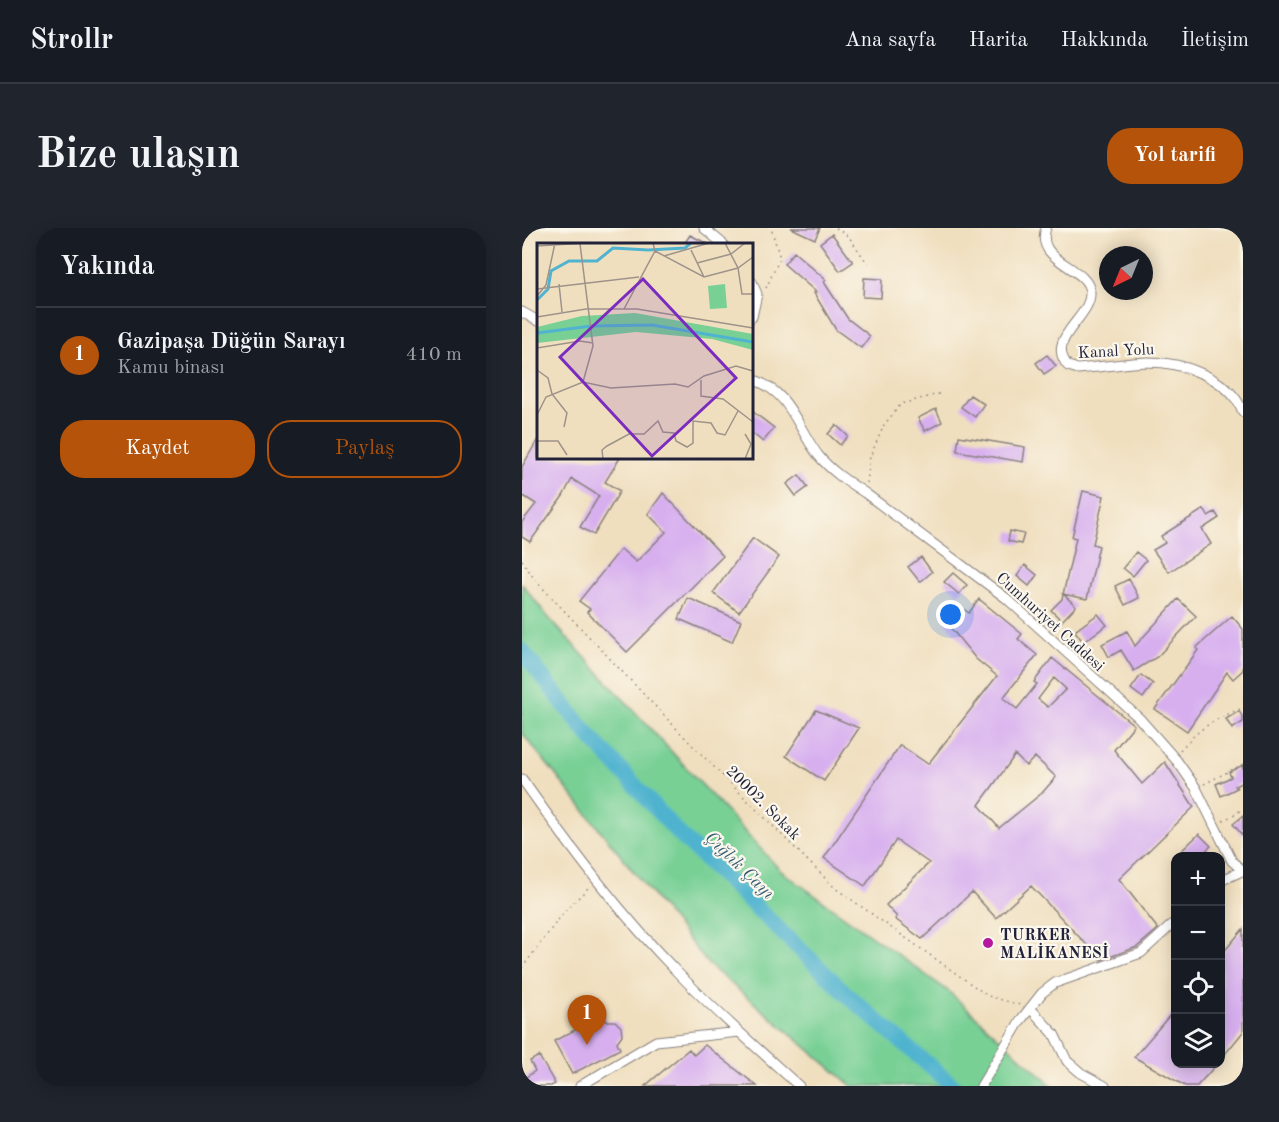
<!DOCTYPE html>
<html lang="tr">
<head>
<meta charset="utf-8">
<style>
  :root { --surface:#171b24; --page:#20242c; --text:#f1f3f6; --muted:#9ea1a6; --line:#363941; --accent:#b45309 }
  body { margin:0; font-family:"Old Standard TT",serif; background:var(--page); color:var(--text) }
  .controls { position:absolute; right:18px; bottom:18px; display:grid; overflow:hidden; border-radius:12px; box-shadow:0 3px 15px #0003 }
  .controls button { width:54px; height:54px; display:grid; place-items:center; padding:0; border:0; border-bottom:2px solid var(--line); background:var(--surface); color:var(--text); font:30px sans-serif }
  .compass { position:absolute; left:577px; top:18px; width:54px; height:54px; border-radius:50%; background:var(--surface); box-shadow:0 3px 15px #0003; rotate:223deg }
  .you { position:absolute; left:429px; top:387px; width:21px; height:21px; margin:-15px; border:4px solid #fff; border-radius:50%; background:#1a73e8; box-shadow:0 0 0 9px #1a73e833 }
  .badge { display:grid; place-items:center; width:39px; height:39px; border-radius:50%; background:var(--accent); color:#fff; font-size:20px; font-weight:700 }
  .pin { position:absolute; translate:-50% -50px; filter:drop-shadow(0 2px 3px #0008) }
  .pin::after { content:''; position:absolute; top:32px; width:21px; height:18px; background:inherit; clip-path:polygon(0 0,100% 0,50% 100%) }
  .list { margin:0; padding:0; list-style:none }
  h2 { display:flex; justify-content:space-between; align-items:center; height:78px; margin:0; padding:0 24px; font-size:26px }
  h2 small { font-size:20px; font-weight:400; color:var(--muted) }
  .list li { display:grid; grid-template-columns:39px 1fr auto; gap:18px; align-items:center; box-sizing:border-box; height:96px; padding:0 24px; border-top:2px solid var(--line) }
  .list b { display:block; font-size:22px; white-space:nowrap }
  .list p { margin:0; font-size:20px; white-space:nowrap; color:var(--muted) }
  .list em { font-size:20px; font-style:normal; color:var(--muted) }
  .actions { display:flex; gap:12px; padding:18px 24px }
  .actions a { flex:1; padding:14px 0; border:2px solid var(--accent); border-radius:24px; text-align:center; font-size:21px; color:var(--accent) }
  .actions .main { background:var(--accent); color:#fff }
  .icon { flex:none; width:33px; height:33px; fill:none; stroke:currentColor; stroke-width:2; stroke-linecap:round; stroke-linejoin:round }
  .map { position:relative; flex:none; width:721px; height:858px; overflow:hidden; border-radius:24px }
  header { display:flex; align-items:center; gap:36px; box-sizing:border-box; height:84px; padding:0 30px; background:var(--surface); border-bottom:2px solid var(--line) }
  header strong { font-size:28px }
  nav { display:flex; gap:33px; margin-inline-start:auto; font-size:21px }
  .intro { display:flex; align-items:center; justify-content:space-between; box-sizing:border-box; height:144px; padding:0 36px }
  h1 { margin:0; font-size:42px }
  .button { padding:15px 27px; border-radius:24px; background:var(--accent); color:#fff; font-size:21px; font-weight:700 }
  main { display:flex; gap:36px; padding:0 36px }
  aside { flex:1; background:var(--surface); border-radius:24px; box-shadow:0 3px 15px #0003 }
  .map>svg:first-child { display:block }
  .green { fill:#78d095; stroke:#4d7968; stroke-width:1.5 }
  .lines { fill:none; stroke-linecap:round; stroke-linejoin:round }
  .river { stroke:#50b3cf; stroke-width:16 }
  .building { fill:#d7afef; fill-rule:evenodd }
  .minor-casing { stroke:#89807d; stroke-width:11 }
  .path { stroke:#89807d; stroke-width:1.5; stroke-dasharray:1.5 4.5; stroke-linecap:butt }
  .minor { stroke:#fff; stroke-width:9 }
  .poi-dot { fill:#b5179e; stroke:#fbf7ec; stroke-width:2 }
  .labels { text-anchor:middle; stroke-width:4.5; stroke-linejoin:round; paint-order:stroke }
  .street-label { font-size:16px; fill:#22223b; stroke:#fbf7ec }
  .poi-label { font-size:16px; font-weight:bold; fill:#22223b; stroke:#fbf7ec; text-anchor:start }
  .water-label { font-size:18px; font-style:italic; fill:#345c76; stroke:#fbf7ec }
  .inset-river { fill:none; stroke:#50b3cf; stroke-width:3 }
  .inset-road { fill:none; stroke:#9e938a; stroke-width:1.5 }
  .view { fill:#7b2cbf; fill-opacity:0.15; stroke:#7b2cbf; stroke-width:3 }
  .inset-edge { fill:none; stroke:#22223b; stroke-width:3 }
</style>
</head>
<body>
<header>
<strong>Strollr</strong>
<nav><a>Ana sayfa</a><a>Harita</a><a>Hakkında</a><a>İletişim</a></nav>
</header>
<div class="intro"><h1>Bize ulaşın</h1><a class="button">Yol tarifi</a></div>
<main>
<aside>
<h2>Yakında<small></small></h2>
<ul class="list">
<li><span class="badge">1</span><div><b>Gazipaşa Düğün Sarayı</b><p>Kamu binası</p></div><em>410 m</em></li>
</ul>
<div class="actions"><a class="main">Kaydet</a><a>Paylaş</a></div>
</aside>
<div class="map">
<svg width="721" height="858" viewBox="0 0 721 858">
  <rect width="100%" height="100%" fill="#fbf7ec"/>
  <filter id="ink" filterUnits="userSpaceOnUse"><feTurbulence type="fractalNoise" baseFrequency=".0167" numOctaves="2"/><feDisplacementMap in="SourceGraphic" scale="12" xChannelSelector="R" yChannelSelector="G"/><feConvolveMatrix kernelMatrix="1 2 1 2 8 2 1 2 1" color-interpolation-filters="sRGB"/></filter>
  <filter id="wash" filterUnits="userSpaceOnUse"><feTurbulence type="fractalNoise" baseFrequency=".008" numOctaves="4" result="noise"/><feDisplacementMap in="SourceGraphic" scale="24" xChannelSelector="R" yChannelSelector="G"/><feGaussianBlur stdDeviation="1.35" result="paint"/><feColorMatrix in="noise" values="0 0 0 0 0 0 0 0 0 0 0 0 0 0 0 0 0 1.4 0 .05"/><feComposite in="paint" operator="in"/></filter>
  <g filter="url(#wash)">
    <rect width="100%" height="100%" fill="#f0dfbf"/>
    <path class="green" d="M0,356L26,389L259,643L425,762L530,858H330L186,736L0,505Z"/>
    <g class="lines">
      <path class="river" d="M0,423L64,504L159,608L332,773L431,858"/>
    </g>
    <g id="blocks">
      <path class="building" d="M269,0H298L293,11Z
        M310,6L331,34L318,43L298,15Z
        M168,7L186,16H162Z
        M272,24L304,52L302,54L326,91L348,108L339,120L314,102L292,65L294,64L262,36Z
        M342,50L360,51L359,70L341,69Z
        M525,127L534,138L522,146L514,135Z
        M448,167L462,176L453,189L439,179Z
        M414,181L420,194L403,203L396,190Z
        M230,183L252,200L241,214L230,205Z
        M314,197L326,208L318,217L306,206Z
        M437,208L503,219L501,234L435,223Z
        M16,211V230H98L83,254L98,263L72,307L58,299L77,268L50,251L41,268L8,314L0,309V294L14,276L0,267V239Z
        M277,247L286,259L274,268L265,256Z
        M561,263L582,268L571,316L577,318L565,371L541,366L554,378L540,393L529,382L540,371L554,310L550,309Z
        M141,265L201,328L105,424L65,384L68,381L57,373L99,321L114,334L144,304L126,286Z
        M682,281L686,288L693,284L697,290L680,301L689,316L647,344L631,322L643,315L639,308Z
        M488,303L502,306L499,316L486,313Z
        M231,310L257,329L217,384L191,365Z
        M614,324L624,332L611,348L601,340Z
        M399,329L410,344L398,354L386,339Z
        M503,337L515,347L507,358L495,348Z
        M431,345L445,357L437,366L422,354Z
        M607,351L617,370L603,377L593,358Z
        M166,370L219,393L210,414L157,391Z
        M457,371L500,406L496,411L515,427L481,470L495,481L515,456L512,454L530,430L612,497L592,522L620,556L643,534L672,579L597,651L636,701L615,719L579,732L509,658L474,690L450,664L400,711L373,691L375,689L364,677L407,635L374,612L343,658L302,630L378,517L406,536L475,448L454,431L423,393L436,377L447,385ZM532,450L544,461L526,479L516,471ZM493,527L504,538L513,529L534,549L520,565L477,600L457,577Z
        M656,371L674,388L635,429L612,443L599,422L587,429L580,416L605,403L613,418Z
        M576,386L585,397L561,414L553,403Z
        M710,388L721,401V442L711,451L705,444L665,503L633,481L676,422L674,420Z
        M619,447L631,456L621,470L609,461Z
        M294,482L337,500L302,553L264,528Z
        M717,483L721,490V494L710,501L704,491Z
        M721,537V554L713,558L715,560L699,568L694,556L709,549L707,544Z
        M721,588V608L711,596Z
        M677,606L689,618L678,628H654Z
        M721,701V804L699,831V727Z
        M654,780V836H695L675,858H663L612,829Z
        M81,787L84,793H93L99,799L100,807L95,814L98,821L50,846L32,813Z
        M183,817L235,858H123L167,821L172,827Z
        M17,828L33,856L29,858H0V852L13,843L8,833Z"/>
    </g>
  </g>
  <g filter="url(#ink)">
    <use href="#blocks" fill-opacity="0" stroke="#89807d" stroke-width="1.5"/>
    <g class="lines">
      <defs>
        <path id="minor" d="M182,0L201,16
          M524,0C512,34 566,38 568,64C570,90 522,110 546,138L556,141C579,139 603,135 626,134C660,134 708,150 721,184
          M230,54L235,66L230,89
          M0,84L16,93
          M230,151C269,164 274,198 296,227C309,243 326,254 343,265L484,370L617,490L655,533L674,560L710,633L721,643
          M0,551C48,619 98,686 157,746C195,785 236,821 277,858
          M698,653L720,643
          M508,780L532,806L545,833L559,845L583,858
          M58,858L134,813L217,804
          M459,858L498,793L520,765L533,755L619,725L654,693"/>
      </defs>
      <use href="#minor" class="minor-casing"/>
      <path class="path" d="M314,0L327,9L346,36
        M244,60L258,30L249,0
        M345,255L348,229L362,197L379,176L420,165
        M0,332L13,352L171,518L313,660L466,768L498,777
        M658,522C680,498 691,492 721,480
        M682,556L721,536
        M701,593L721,581
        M0,740L42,684L67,659"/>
      <use href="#minor" class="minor"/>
    </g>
  </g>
  <circle class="poi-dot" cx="466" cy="715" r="6"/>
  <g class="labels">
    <g class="street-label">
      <text transform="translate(594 122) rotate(-3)" y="6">Kanal Yolu</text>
      <text transform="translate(529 393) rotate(42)" y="6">Cumhuriyet Caddesi</text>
      <text transform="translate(242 574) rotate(45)" y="6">20002. Sokak</text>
    </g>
    <g class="poi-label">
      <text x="478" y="712">TURKER<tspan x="478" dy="18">MALİKANESİ</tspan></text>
    </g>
    <g class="water-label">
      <text transform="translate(218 637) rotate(44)" y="6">Çığlık Çayı</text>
    </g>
  </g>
  <g transform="translate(15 15)">
    <rect width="216" height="216" fill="#f0dfbf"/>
    <path d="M188,41L190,65L173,66L171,43ZM98,70L216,91V107L175,96L99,89L0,100V84L45,73Z" fill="#78d095"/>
    <path class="inset-river" d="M0,57L11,46L14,28L32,18H60L76,5L111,7L148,5L154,0M0,90L54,83L115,82L216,99"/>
    <path class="inset-road" d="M188,0L201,25L205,51H216M43,1L56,103L46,139M0,3L50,0M154,7L167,34M118,8L167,34L201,25L216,14M127,13L172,0M160,20L194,11L208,0M22,41L25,69M0,46L102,34M0,53L9,42L18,0M87,66L118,8L116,0M0,74L49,66H100L216,85M0,105L43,98L56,100M0,127L11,135L15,151L30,170L27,184M164,137V153L186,156L216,179M0,172L9,154L46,139L74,145L138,141L151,144L167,133L199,123L216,128M208,191L214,201L208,216M0,198H21L30,212M66,216L65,207L70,203L92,191H107L121,178L126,189L137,190L139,198L150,204L156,200V178L174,180L180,190L188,192L201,168"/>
    <path class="view" d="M106,36L199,135L115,213L23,114Z"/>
    <rect width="216" height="216" class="inset-edge"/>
  </g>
</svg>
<div class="controls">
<button>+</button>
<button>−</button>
<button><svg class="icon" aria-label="locate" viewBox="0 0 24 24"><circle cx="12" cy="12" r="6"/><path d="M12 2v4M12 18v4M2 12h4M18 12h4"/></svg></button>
<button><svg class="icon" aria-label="layers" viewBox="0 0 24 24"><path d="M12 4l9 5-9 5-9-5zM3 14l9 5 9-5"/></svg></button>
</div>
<svg class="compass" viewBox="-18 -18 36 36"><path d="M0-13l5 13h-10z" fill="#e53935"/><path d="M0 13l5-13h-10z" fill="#9ea1a6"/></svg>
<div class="you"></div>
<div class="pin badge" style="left:65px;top:817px">1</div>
</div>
</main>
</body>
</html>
